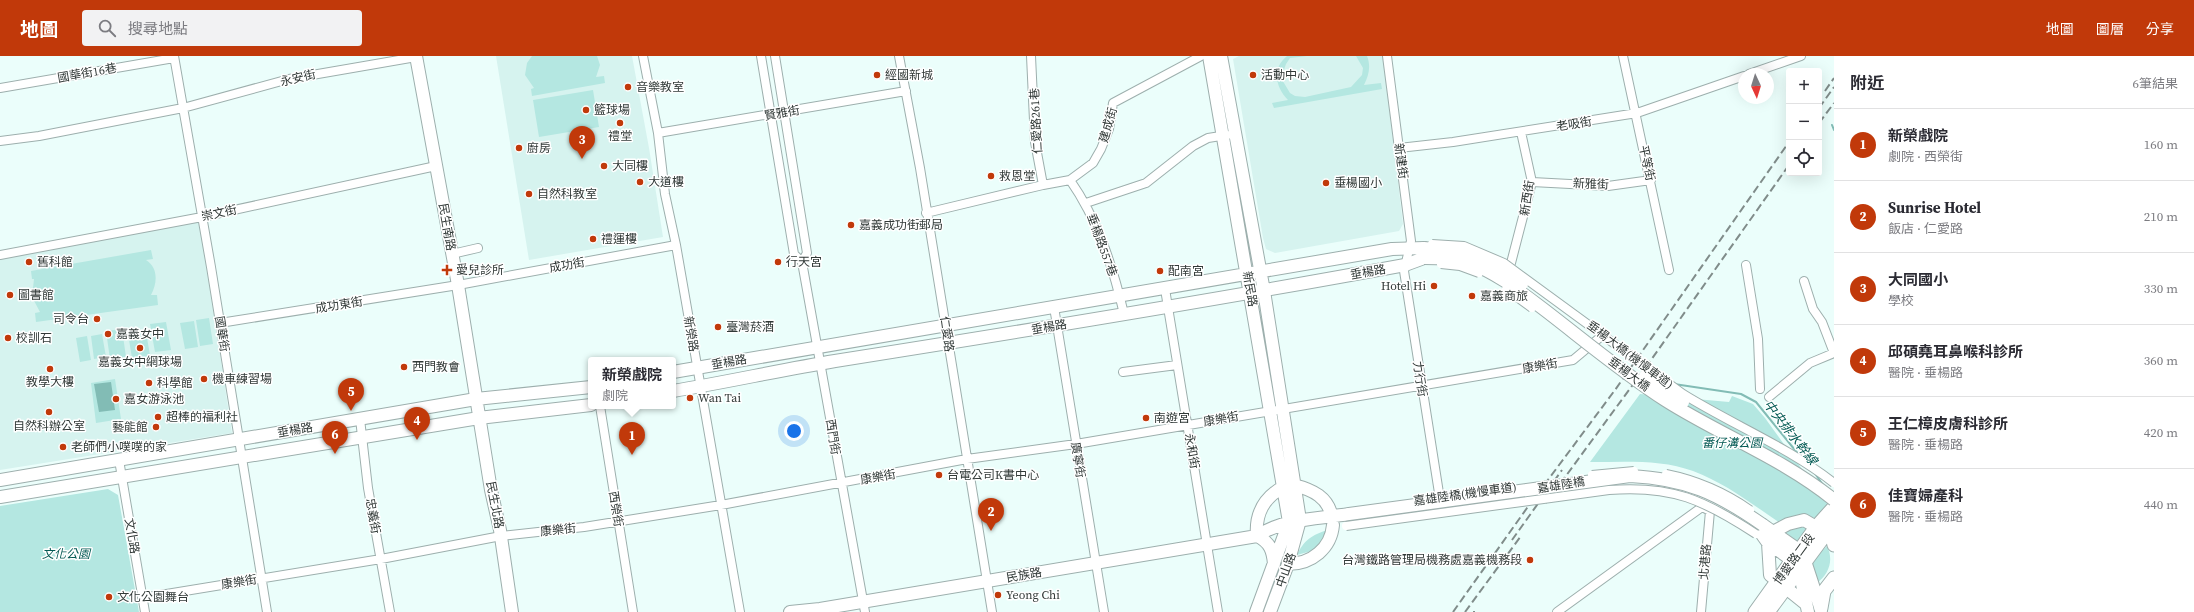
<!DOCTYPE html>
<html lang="zh-TW">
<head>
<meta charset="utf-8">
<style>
  :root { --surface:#fff; --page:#f2f2f3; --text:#2b2b33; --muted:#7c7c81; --line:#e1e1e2; --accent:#c1390a }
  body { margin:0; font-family:"Source Serif 4","Noto Sans TC",serif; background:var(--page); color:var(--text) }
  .controls { position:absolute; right:12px; top:12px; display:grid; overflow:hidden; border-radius:4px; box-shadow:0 4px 16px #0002 }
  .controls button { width:36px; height:36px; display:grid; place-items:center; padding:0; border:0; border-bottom:1px solid var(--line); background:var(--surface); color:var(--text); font:20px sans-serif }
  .compass { position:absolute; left:1738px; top:12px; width:36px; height:36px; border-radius:50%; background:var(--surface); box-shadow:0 4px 16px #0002; rotate:176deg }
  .you { position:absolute; left:794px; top:375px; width:14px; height:14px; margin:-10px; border:3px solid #fff; border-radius:50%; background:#1a73e8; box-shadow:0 0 0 6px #1a73e833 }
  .badge { display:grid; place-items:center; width:26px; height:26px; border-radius:50%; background:var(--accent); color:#fff; font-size:13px; font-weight:700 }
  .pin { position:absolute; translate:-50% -33px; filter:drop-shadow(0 1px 2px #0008) }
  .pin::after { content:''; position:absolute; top:21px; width:14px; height:12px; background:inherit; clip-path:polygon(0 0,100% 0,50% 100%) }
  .popup { position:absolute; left:588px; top:301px; width:88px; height:52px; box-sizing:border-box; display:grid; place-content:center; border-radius:4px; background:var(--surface); filter:drop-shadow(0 1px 3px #0005); font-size:13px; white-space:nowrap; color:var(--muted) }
  .popup b { font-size:15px; color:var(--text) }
  .popup::after { content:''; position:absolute; left:50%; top:100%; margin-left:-8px; border:8px solid transparent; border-top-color:var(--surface) }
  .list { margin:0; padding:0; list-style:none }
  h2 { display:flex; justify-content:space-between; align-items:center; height:52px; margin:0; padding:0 16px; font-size:17px }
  h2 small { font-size:13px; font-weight:400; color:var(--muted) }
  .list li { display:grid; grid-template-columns:26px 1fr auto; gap:12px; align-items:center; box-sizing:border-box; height:72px; padding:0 16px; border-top:1px solid var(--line) }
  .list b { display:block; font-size:15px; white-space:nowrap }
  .list p { margin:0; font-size:13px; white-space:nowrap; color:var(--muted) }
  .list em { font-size:13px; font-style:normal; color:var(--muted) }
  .icon { flex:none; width:22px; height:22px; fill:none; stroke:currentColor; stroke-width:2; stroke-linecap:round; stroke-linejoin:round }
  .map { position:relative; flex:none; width:1834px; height:556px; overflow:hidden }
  header { display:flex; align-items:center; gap:24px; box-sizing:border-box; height:56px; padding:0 20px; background:var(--accent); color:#fff }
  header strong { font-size:19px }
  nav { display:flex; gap:22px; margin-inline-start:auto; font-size:14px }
  .search { width:280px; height:36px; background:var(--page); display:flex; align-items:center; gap:10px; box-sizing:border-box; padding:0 14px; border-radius:4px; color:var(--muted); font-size:15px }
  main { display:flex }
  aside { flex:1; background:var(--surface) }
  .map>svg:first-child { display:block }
  .built { fill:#d6f3ef }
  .green { fill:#b4e7e1 }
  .water { fill:#82bcb5 }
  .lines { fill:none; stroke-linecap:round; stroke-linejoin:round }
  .stream { stroke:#82bcb5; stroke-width:2 }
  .street-casing { stroke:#9dafad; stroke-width:10 }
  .secondary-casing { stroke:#9dafad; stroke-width:14 }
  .primary-casing { stroke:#9dafad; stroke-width:15 }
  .street { stroke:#fff; stroke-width:8 }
  .secondary { stroke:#fff; stroke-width:12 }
  .primary { stroke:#fff; stroke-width:13 }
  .rail { stroke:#808c8a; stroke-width:2; stroke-dasharray:8 4; stroke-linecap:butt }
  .street-bridge-casing { stroke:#9dafad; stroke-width:10; stroke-linecap:butt }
  .secondary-bridge-casing { stroke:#9dafad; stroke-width:14; stroke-linecap:butt }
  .street-bridge { stroke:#fff; stroke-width:8 }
  .secondary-bridge { stroke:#fff; stroke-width:12 }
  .poi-dot { fill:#c1390a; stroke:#fff; stroke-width:1.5 }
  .labels { text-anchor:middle; stroke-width:3; stroke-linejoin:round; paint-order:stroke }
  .street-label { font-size:12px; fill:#313937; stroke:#fff }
  .poi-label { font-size:12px; fill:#313937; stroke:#fff; text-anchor:start }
  .park-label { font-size:12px; font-style:italic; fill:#045a54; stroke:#fff }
  .water-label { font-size:13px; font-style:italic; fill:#015952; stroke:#fff }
</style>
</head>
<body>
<header>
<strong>地圖</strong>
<div class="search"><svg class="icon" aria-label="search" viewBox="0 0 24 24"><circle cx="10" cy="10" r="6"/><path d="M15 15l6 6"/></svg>搜尋地點</div>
<nav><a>地圖</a><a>圖層</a><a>分享</a></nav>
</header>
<main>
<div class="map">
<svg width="1834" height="556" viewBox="0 0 1834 556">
  <rect width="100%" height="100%" fill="#ebfefb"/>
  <path class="built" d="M496,0H632L649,92L663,181L529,204Z
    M1239,0H1383L1403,168L1399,175L1275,197L1266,193L1263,182L1233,3Z
    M200,166L232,377L0,414V201Z"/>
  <path class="green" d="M532,0H597L600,9L596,21L604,20L605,27L532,40L531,33L534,32L525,19L527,7Z
    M1287,0H1307L1290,2L1286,8L1281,22L1290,37L1295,40L1305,41L1351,31L1362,19L1363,12L1356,0H1367C1371,10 1369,19 1364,29L1381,27L1382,33L1274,52L1272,47L1288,44C1275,31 1272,12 1287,0Z
    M593,34L599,71L539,81L533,44Z
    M151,194L153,203L146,204C159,212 157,228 151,239H157L158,249L36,266L35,257L40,256L32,241L34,223H32L31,215Z
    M209,262L213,288L200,290L196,264Z
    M194,265L198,291L185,293L180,267Z
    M166,266L171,294L155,296L150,268Z
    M122,273L126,301L110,303L106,275Z
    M146,276L151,305L133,308L128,278Z
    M102,278L106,301L94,303L91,280Z
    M87,280L91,304L80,306L76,282Z
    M115,323L121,363L96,367L91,327Z
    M1640,338L1729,346L1732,340L1753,348L1765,362L1828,449L1817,462L1801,461L1780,467C1752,448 1725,427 1693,415C1661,403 1624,406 1590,406Z
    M108,433L118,439L139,556H0V450Z
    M1796,468L1809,471L1798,486L1785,476Z
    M1327,474L1325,485L1315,494L1297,499C1304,484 1312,479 1327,474Z
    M1827,490C1834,504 1829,518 1817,527L1812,504Z"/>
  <path class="water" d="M111,326L115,354L99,356L94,328Z"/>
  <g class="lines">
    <path class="stream" d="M1832,69L1834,74
      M1674,328L1741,338L1756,346L1799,399
      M1814,416L1823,429"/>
    <defs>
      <path id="street" d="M174,0L211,211L267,556
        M643,0L658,77L665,138L676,189L740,556
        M761,0L794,198L802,206L865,556
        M775,0L807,197L802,206
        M899,0L920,112L992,556
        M1031,0L1035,86L1043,129
        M1387,0L1411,185L1404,215L1439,437
        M1623,0L1669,214
        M1749,18L1801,0
        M0,32L174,2
        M658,77L906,35
        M0,85L39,80L183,52L289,23L416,1
        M1399,92L1453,86L1637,57L1744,20
        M1070,124C1098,164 1113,211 1124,258
        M1532,126L1608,130L1651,124
        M1086,147L1146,127L1193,90L1208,82L1227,79
        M926,157L1043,129L1070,124L1093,107L1101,93L1109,73L1113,47L1201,0
        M452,198L478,192
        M0,199L202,161L436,110
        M1511,207L1532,126L1521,76
        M1746,209L1758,283L1760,333
        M1804,225L1813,253L1822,266L1834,297
        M1165,233L1218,556
        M1054,251L1104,556
        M220,267L458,229L676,189
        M1123,316L1177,309
        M1769,341L1810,307L1834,297
        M600,350L633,556
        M360,363L368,432L390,556
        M119,404L145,556
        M142,542L381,503L501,480L584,471L721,449L967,403L1076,388L1573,304L1604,278
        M1557,556L1702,451L1710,455L1701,556"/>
      <path id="secondary" d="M416,0L458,229L491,434L500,474L512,556
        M1209,0L1289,466L1256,556
        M1221,0L1264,235L1300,464L1288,508L1270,556
        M673,316L1392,193L1424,192
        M673,335C727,326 781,314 835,305C1025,275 1215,244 1405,209L1424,202
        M0,424L476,343L591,331
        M1294,429C1313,434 1328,441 1332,461
        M0,441L479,362L591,349
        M1763,469L1800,495L1805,505L1821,554
        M1758,473L1768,487L1792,504L1799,514L1808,556
        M1773,476L1788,468L1804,464L1816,471
        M1263,479L1257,480C1270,486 1273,495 1274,508
        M1257,480C1255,457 1264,442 1283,431
        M1768,487L1770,519L1806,548
        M1288,508C1312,508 1331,492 1333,469
        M790,556L820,553L1257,480C1284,462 1318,463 1349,458"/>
      <path id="primary" d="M1830,473L1834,489
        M1821,552L1824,535L1834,522
        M1755,556L1816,471L1834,451
        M1768,556L1834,467"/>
    </defs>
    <use href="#street" class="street-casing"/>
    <use href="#secondary" class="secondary-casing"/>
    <use href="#primary" class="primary-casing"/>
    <use href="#street" class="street"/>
    <use href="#secondary" class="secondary"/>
    <use href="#primary" class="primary"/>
    <path class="rail" d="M1825,35L1834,22
      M1819,52L1834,31
      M1819,67L1834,47
      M1546,447L1651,304L1789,109
      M1512,484L1562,414
      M1453,556L1527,452L1615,334L1789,86
      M1465,556L1521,480
      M1474,556V555"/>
    <defs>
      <path id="street-bridge" d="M1432,188L1464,190L1504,207L1683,338C1733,369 1788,391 1834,427
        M1441,208L1460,210L1479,217
        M1506,233L1532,252
        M1666,418C1696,424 1724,436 1750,454
        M1592,419L1634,415
        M1346,470L1609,434C1672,429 1704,444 1756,478"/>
      <path id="secondary-bridge" d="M1424,192C1469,195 1485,203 1522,228
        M1424,202C1438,202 1454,202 1469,207C1496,216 1522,237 1546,255C1585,285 1623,317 1665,344C1720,379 1782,402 1834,444
        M1645,320L1683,346
        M1349,458L1630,420C1687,423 1717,437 1763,469"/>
    </defs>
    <use href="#street-bridge" class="street-bridge-casing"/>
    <use href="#secondary-bridge" class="secondary-bridge-casing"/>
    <use href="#street-bridge" class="street-bridge"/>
    <use href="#secondary-bridge" class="secondary-bridge"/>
  </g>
  <g class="poi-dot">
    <circle cx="877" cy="19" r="4"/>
    <circle cx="1253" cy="19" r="4"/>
    <circle cx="628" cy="31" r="4"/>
    <circle cx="586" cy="54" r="4"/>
    <circle cx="620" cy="67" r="4"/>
    <circle cx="519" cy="92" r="4"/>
    <circle cx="604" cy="110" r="4"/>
    <circle cx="991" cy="120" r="4"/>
    <circle cx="640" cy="126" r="4"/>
    <circle cx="1326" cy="127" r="4"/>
    <circle cx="529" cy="138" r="4"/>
    <circle cx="851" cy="169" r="4"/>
    <circle cx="593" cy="183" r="4"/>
    <circle cx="29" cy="206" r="4"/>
    <circle cx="778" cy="206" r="4"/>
    <path d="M445 208h4v4h4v4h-4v4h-4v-4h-4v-4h4z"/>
    <circle cx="1160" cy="215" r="4"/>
    <circle cx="1434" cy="230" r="4"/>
    <circle cx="10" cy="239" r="4"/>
    <circle cx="1472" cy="240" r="4"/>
    <circle cx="97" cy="263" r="4"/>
    <circle cx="718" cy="271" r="4"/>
    <circle cx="108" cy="278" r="4"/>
    <circle cx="8" cy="282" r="4"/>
    <circle cx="140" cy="292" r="4"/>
    <circle cx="404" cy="311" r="4"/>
    <circle cx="50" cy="313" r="4"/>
    <circle cx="204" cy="323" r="4"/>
    <circle cx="149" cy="327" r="4"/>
    <circle cx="690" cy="342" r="4"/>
    <circle cx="116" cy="343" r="4"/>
    <circle cx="49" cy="356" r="4"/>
    <circle cx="158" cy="361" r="4"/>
    <circle cx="1146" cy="362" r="4"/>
    <circle cx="156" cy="371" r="4"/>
    <circle cx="63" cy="391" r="4"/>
    <circle cx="939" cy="419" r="4"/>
    <circle cx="1530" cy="504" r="4"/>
    <circle cx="998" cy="539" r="4"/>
    <circle cx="109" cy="541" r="4"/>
  </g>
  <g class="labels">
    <g class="street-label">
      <text transform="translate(87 17) rotate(-10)" y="4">國華街16巷</text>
      <text transform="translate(298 22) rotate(-13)" y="4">永安街</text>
      <text transform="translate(782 57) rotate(-10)" y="4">賢雅街</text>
      <text transform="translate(1036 65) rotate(-93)" y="4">仁愛路261巷</text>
      <text transform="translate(1574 68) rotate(-9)" y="4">老吸街</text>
      <text transform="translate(1108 69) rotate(-74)" y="4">建成街</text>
      <text transform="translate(1401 105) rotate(82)" y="4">新建街</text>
      <text transform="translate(1647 107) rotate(78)" y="4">平等街</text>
      <text transform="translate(1591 128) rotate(2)" y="4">新雅街</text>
      <text transform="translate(1527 142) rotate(-81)" y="4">新西街</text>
      <text transform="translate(219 157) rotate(-12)" y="4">崇文街</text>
      <text transform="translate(447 171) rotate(80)" y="4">民生南路</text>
      <text transform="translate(1102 189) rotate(70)" y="4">垂楊路557巷</text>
      <text transform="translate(567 209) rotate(-10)" y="4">成功街</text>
      <text transform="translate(1368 216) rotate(-10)" y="4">垂楊路</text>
      <text transform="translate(1250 233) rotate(80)" y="4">新民路</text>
      <text transform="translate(339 249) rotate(-9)" y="4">成功東街</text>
      <text transform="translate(1049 271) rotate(-10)" y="4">垂楊路</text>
      <text transform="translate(222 278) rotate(81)" y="4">國華街</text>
      <text transform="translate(691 278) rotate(80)" y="4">新榮路</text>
      <text transform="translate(947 278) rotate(82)" y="4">仁愛路</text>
      <text transform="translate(1630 299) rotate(37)" y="4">垂楊大橋(機慢車道)</text>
      <text transform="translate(729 306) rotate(-10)" y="4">垂楊路</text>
      <text transform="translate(1540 310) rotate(-10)" y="4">康樂街</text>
      <text transform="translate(1629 318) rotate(37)" y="4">垂楊大橋</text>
      <text transform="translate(1420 323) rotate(81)" y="4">力行街</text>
      <text transform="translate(1221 363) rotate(-10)" y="4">康樂街</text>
      <text transform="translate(295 374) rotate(-10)" y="4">垂楊路</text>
      <text transform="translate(833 381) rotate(81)" y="4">西門街</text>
      <text transform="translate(1192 395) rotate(80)" y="4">永和街</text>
      <text transform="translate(1078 404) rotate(81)" y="4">廣寧街</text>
      <text transform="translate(878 421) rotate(-10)" y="4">康樂街</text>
      <text transform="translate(1561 429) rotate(-9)" y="4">嘉雄陸橋</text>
      <text transform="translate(1465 438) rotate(-8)" y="4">嘉雄陸橋(機慢車道)</text>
      <text transform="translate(495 449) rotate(79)" y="4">民生北路</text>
      <text transform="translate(616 453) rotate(81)" y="4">西榮街</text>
      <text transform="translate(373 460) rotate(80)" y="4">忠義街</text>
      <text transform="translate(558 474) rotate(-6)" y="4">康樂街</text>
      <text transform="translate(132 480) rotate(80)" y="4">文化路</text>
      <text transform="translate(1794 503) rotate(-54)" y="4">博愛路二段</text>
      <text transform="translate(1705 506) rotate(-85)" y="4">北港路</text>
      <text transform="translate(1286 514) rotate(-70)" y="4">中山路</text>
      <text transform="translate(1024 519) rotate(-10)" y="4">民族路</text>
      <text transform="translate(239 526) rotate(-9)" y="4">康樂街</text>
    </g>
    <g class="poi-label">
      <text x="885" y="23">經國新城</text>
      <text x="1261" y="23">活動中心</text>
      <text x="636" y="35">音樂教室</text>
      <text x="594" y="58">籃球場</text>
      <text x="620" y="84" text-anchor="middle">禮堂</text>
      <text x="527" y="96">廚房</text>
      <text x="612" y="114">大同樓</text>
      <text x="999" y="124">救恩堂</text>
      <text x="648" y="130">大道樓</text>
      <text x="1334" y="131">垂楊國小</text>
      <text x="537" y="142">自然科教室</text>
      <text x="859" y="173">嘉義成功街郵局</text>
      <text x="601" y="187">禮運樓</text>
      <text x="37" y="210">舊科館</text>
      <text x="786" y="210">行天宮</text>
      <text x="456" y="218">愛兒診所</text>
      <text x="1168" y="219">配南宮</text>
      <text x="1426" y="234" text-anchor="end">Hotel Hi</text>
      <text x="18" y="243">圖書館</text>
      <text x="1480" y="244">嘉義商旅</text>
      <text x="89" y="267" text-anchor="end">司令台</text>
      <text x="726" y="275">臺灣菸酒</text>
      <text x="116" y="282">嘉義女中</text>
      <text x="16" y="286">校訓石</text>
      <text x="140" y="310" text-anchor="middle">嘉義女中網球場</text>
      <text x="412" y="315">西門教會</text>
      <text x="212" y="327">機車練習場</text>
      <text x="50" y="330" text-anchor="middle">教學大樓</text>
      <text x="157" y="331">科學館</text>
      <text x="698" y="346">Wan Tai</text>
      <text x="124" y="347">嘉女游泳池</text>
      <text x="166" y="365">超棒的福利社</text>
      <text x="1154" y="366">南遊宮</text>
      <text x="49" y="374" text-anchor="middle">自然科辦公室</text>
      <text x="148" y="375" text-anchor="end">藝能館</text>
      <text x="71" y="395">老師們小噗噗的家</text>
      <text x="947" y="423">台電公司K書中心</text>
      <text x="1522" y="508" text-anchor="end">台灣鐵路管理局機務處嘉義機務段</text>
      <text x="1006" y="543">Yeong Chi</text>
      <text x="117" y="545">文化公園舞台</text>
    </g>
    <g class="park-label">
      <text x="1732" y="391">番仔溝公園</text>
      <text x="66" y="502">文化公園</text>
    </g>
    <g class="water-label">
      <text transform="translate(1791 376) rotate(52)" y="5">中央排水幹線</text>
    </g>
  </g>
</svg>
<div class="controls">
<button>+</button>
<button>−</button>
<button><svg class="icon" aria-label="locate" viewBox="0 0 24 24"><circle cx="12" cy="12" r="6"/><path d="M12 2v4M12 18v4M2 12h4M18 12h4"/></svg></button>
</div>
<svg class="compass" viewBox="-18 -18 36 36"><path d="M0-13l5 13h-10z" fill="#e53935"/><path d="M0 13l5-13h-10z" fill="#7c7c81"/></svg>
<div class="you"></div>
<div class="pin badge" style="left:632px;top:399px">1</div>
<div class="popup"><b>新榮戲院</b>劇院</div>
<div class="pin badge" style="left:991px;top:475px">2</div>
<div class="pin badge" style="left:582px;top:103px">3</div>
<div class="pin badge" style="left:417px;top:384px">4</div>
<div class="pin badge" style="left:351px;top:355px">5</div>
<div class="pin badge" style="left:335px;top:398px">6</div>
</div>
<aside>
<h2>附近<small>6筆結果</small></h2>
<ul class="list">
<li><span class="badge">1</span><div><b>新榮戲院</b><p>劇院 · 西榮街</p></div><em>160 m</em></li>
<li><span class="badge">2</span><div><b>Sunrise Hotel</b><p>飯店 · 仁愛路</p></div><em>210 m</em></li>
<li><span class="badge">3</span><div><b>大同國小</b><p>學校</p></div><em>330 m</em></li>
<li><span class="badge">4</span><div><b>邱碩堯耳鼻喉科診所</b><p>醫院 · 垂楊路</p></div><em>360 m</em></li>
<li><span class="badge">5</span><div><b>王仁樟皮膚科診所</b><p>醫院 · 垂楊路</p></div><em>420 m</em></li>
<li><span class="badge">6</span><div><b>佳寶婦產科</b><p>醫院 · 垂楊路</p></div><em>440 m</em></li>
</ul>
</aside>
</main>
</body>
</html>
